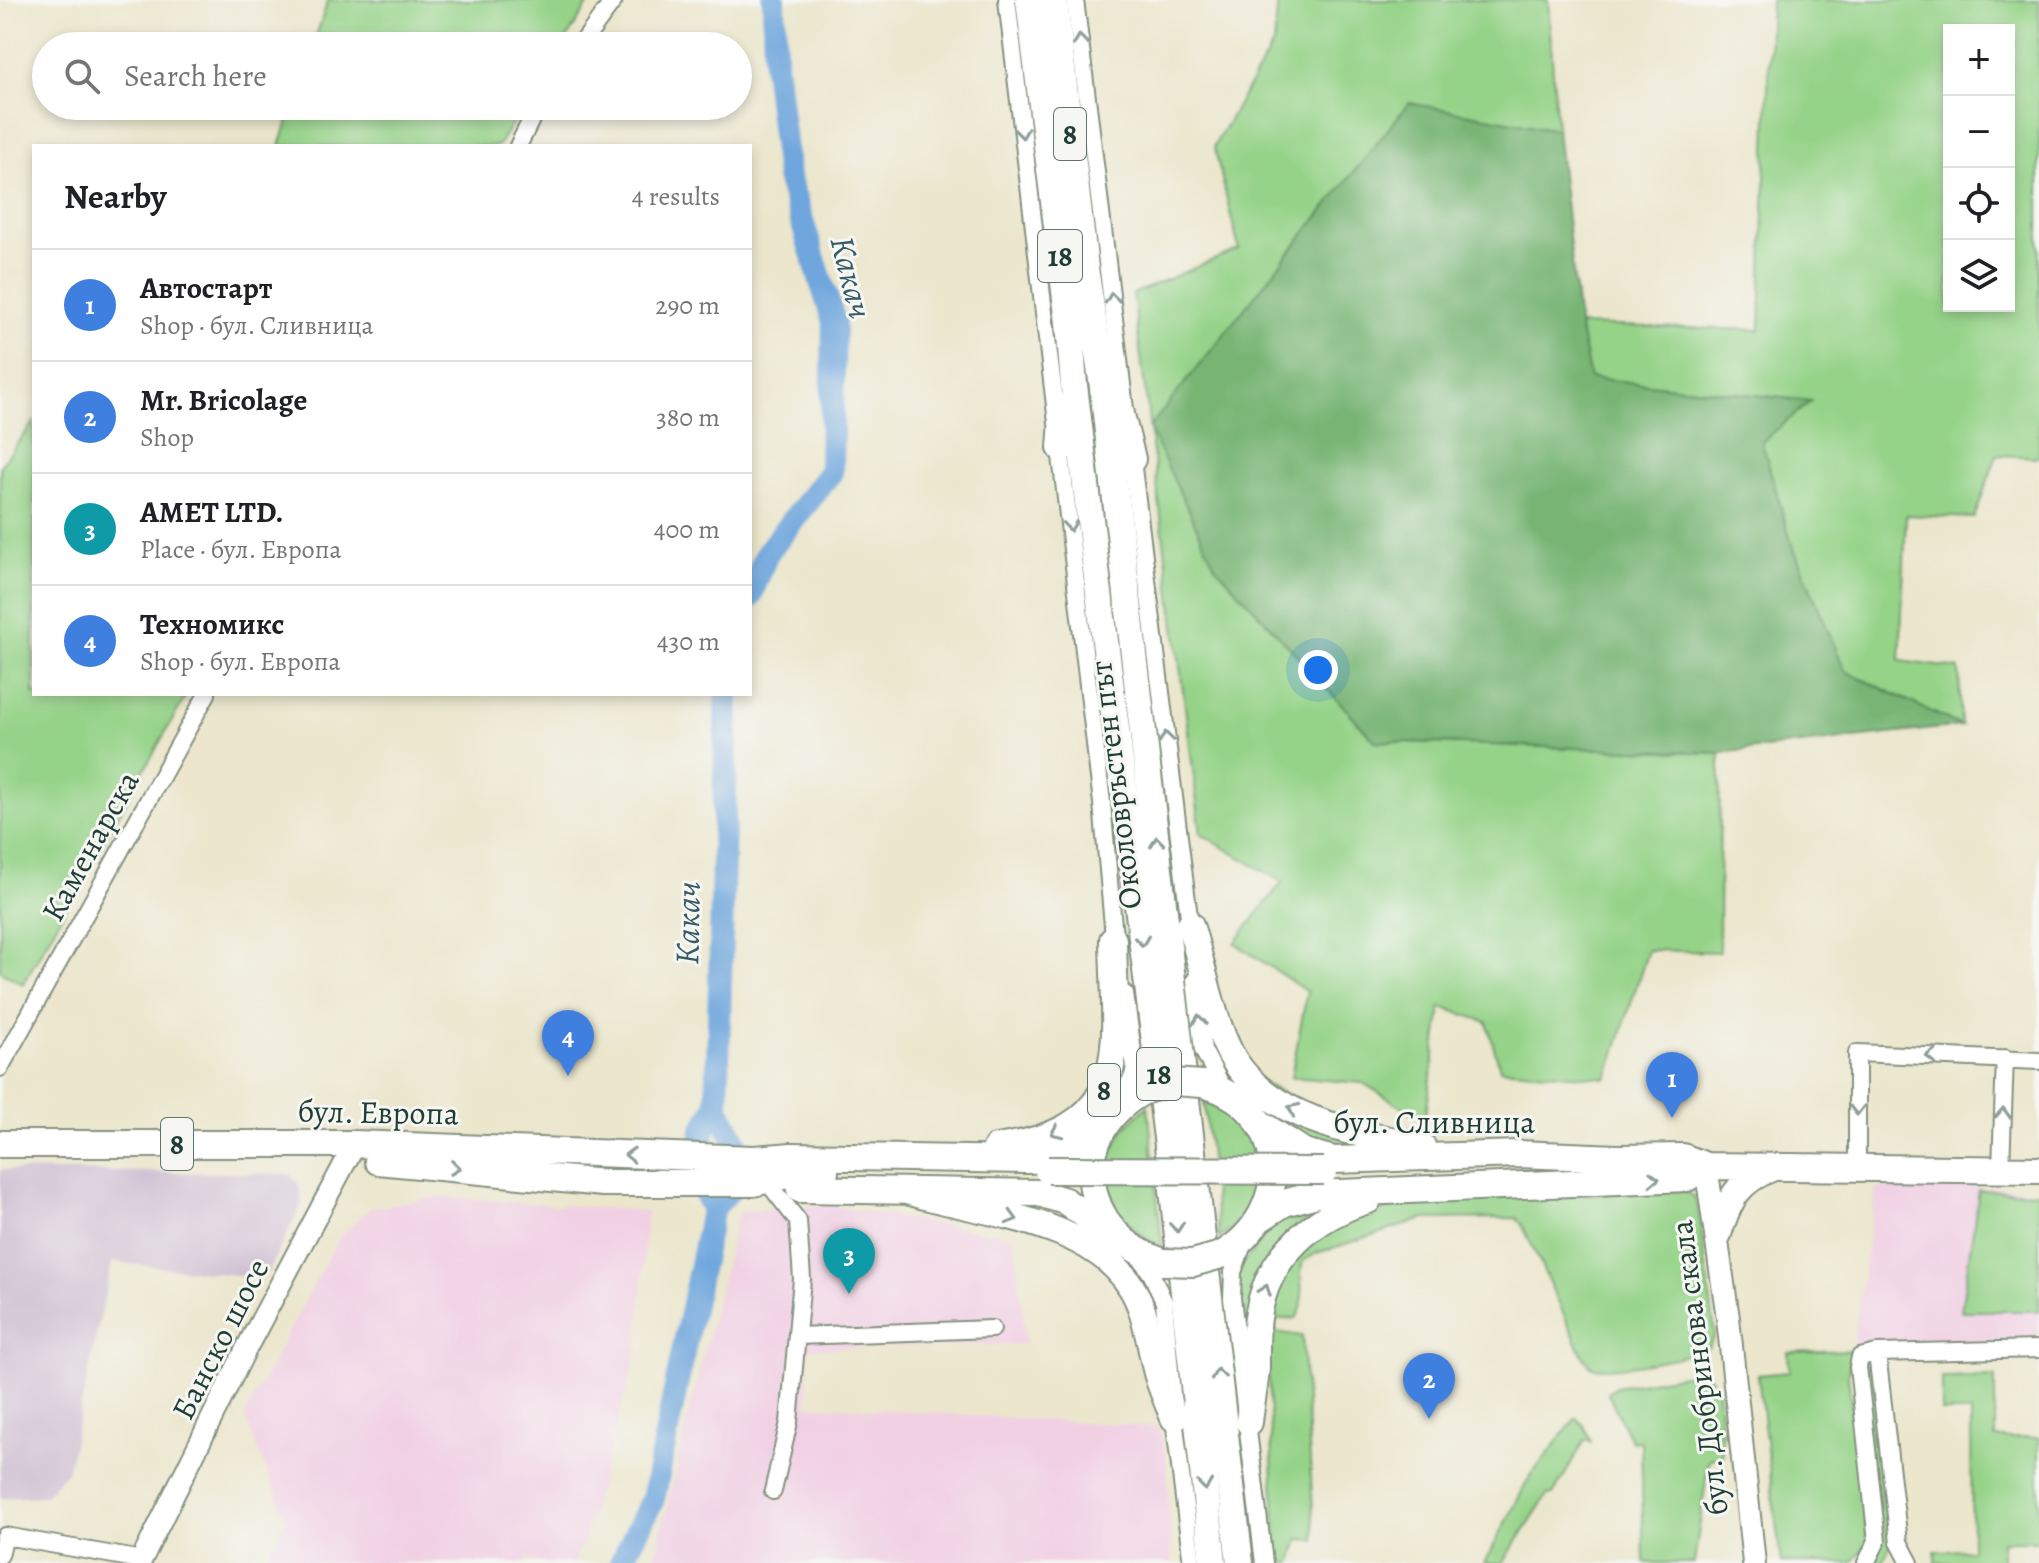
<!DOCTYPE html>
<html lang="en">
<head>
<meta charset="utf-8">
<style>
  :root { --surface:#fff; --page:#f2f2f2; --text:#202124; --muted:#757577; --line:#e0e0e0; --accent:#b45309 }
  body { margin:0; font-family:Alegreya,serif; background:var(--page); color:var(--text) }
  .controls { position:absolute; right:24px; top:24px; display:grid; overflow:hidden; border-radius:0px; box-shadow:0 4px 12px #0003 }
  .controls button { width:72px; height:72px; display:grid; place-items:center; padding:0; border:0; border-bottom:2px solid var(--line); background:var(--surface); color:var(--text); font:40px sans-serif }
  .you { position:absolute; left:1318px; top:670px; width:28px; height:28px; margin:-20px; border:6px solid #fff; border-radius:50%; background:#1a73e8; box-shadow:0 0 0 12px #1a73e833 }
  .badge { display:grid; place-items:center; width:52px; height:52px; border-radius:50%; background:var(--accent); color:#fff; font-size:26px; font-weight:700 }
  .pin { position:absolute; translate:-50% -66px; filter:drop-shadow(0 2px 4px #0008) }
  .pin::after { content:''; position:absolute; top:42px; width:28px; height:24px; background:inherit; clip-path:polygon(0 0,100% 0,50% 100%) }
  .list { margin:0; padding:0; list-style:none }
  h2 { display:flex; justify-content:space-between; align-items:center; height:104px; margin:0; padding:0 32px; font-size:34px }
  h2 small { font-size:26px; font-weight:400; color:var(--muted) }
  .list li { display:grid; grid-template-columns:52px 1fr auto; gap:24px; align-items:center; box-sizing:border-box; height:112px; padding:0 32px; border-top:2px solid var(--line) }
  .list b { display:block; font-size:30px; white-space:nowrap }
  .list p { margin:0; font-size:26px; white-space:nowrap; color:var(--muted) }
  .list em { font-size:26px; font-style:normal; color:var(--muted) }
  .icon { flex:none; width:44px; height:44px; fill:none; stroke:currentColor; stroke-width:2; stroke-linecap:round; stroke-linejoin:round }
  .map { position:relative; flex:none; width:2039px; height:1563px; overflow:hidden }
  .search { position:absolute; background:var(--surface); box-shadow:0 4px 12px #0003; left:32px; top:32px; width:720px; height:88px; display:flex; align-items:center; gap:20px; box-sizing:border-box; padding:0 28px; border-radius:44px; color:var(--muted); font-size:30px }
  .panel { position:absolute; background:var(--surface); box-shadow:0 4px 12px #0003; left:32px; top:144px; width:720px; height:552px; border-radius:0px }
  .map>svg:first-child { display:block }
  .built { fill:#f1d0e4 }
  .industrial { fill:#cebed1 }
  .green { fill:#95d388; stroke:#5a885e; stroke-width:2; fill-rule:evenodd }
  .forest { fill:#78b574; stroke:#4c7954; stroke-width:2 }
  .lines { fill:none; stroke-linecap:round; stroke-linejoin:round }
  .river { stroke:#6ea6dd; stroke-width:24 }
  .minor-casing { stroke:#859280; stroke-width:20 }
  .tertiary-casing { stroke:#859280; stroke-width:24 }
  .secondary-casing { stroke:#859280; stroke-width:26 }
  .primary-casing { stroke:#859280; stroke-width:30 }
  .trunk-casing { stroke:#859280; stroke-width:30 }
  .minor { stroke:#fff; stroke-width:16 }
  .tertiary { stroke:#fff; stroke-width:20 }
  .secondary { stroke:#fff; stroke-width:22 }
  .primary { stroke:#fff; stroke-width:26 }
  .trunk { stroke:#fff; stroke-width:26 }
  .primary-bridge-casing { stroke:#859280; stroke-width:30; stroke-linecap:butt }
  .primary-bridge { stroke:#fff; stroke-width:26 }
  .oneway { stroke:#8f9e9a }
  .labels { text-anchor:middle; stroke-width:6; stroke-linejoin:round; paint-order:stroke }
  .shield { fill:#f6f6f2; stroke:#60746d; stroke-width:2 }
  .shield-label { font-size:30px; font-weight:bold; fill:#1f3d34 }
  .street-label { font-size:32px; fill:#1f3d34; stroke:#f6f6f2 }
  .water-label { font-size:34px; font-style:italic; fill:#375c67; stroke:#f6f6f2 }
</style>
</head>
<body>
<div class="map">
<svg width="2039" height="1563" viewBox="0 0 2039 1563">
  <rect width="100%" height="100%" fill="#f6f6f2"/>
  <filter id="ink" filterUnits="userSpaceOnUse"><feTurbulence type="fractalNoise" baseFrequency=".0125" numOctaves="2"/><feDisplacementMap in="SourceGraphic" scale="16" xChannelSelector="R" yChannelSelector="G"/><feConvolveMatrix kernelMatrix="1 2 1 2 8 2 1 2 1" color-interpolation-filters="sRGB"/></filter>
  <filter id="wash" filterUnits="userSpaceOnUse"><feTurbulence type="fractalNoise" baseFrequency=".006" numOctaves="4" result="noise"/><feDisplacementMap in="SourceGraphic" scale="32" xChannelSelector="R" yChannelSelector="G"/><feGaussianBlur stdDeviation="1.8" result="paint"/><feColorMatrix in="noise" values="0 0 0 0 0 0 0 0 0 0 0 0 0 0 0 0 0 1.4 0 .05"/><feComposite in="paint" operator="in"/></filter>
  <g filter="url(#wash)">
    <rect width="100%" height="100%" fill="#ebe6cc"/>
    <path class="built" d="M1989,1187L2039,1191V1341L1853,1343L1876,1188Z
      M438,1197L647,1211L637,1354L583,1542L573,1563H542L527,1558L524,1563H263L286,1518L244,1416L339,1237L370,1208Z
      M822,1204L1014,1237L1026,1344L809,1348L807,1405L1158,1427L1166,1455L1172,1563H653L738,1212Z"/>
    <path class="industrial" d="M0,1170L290,1174L299,1185L302,1204L265,1278L112,1262L67,1472L44,1496L0,1498Z"/>
    <path class="green" d="M328,0H591L562,46H313Z
      M1278,0H1548L1557,130L1409,104L1375,741L1720,753L1719,952L1648,950L1607,1078L1500,1069L1487,1022L1441,1007L1425,1121L1363,1083L1291,1077L1307,992L1235,943L1282,882L1201,834L1133,294L1239,249L1214,146L1274,43Z
      M1771,0H2039V457L1997,455L1974,518L1906,515L1900,661L1959,669L1961,726L1845,671L1791,542L1761,442L1810,401L1589,378L1579,325L1760,330ZM1949,30H2009V306H1949Z
      M293,106H523L498,146H280Z
      M34,422V694H187L23,984L0,971V466Z
      M1201,983L1232,1068L1402,1152L1302,1145L1251,1099L1213,1059L1205,1034Z
      M1204,1102C1272,1125 1274,1200 1219,1239Z
      M1148,1106L1162,1246C1116,1227 1091,1177 1121,1132C1128,1122 1138,1114 1148,1106Z
      M1682,1190L1694,1197L1698,1207L1715,1333L1709,1347C1690,1358 1612,1371 1592,1367L1584,1358L1522,1224L1516,1218L1424,1219L1317,1253L1303,1261C1296,1279 1309,1303 1296,1318L1276,1320L1275,1332L1302,1336L1315,1540L1299,1539L1292,1563H1277L1266,1333L1272,1299L1296,1257L1326,1230L1371,1211L1438,1200Z
      M1979,1190L2039,1192V1311H1961Z
      M1346,1198L1297,1233L1251,1367L1237,1293L1238,1270L1276,1221L1288,1210Z
      M1852,1350L1848,1375L1867,1540L1863,1549L1852,1563H1781L1758,1375L1789,1372L1788,1352Z
      M1872,1365L1891,1543L1883,1563H1873L1864,1366Z
      M1690,1374L1708,1375L1718,1390L1723,1457L1709,1459L1694,1563H1644L1641,1441L1632,1442L1607,1392L1617,1387Z
      M1995,1377V1438H2039V1541H2002V1563H1935V1551L1972,1550L1971,1412H1942V1378Z
      M1576,1418L1584,1425L1591,1442L1585,1440L1553,1495H1547L1503,1563H1485L1529,1478Z"/>
    <path class="forest" d="M1409,103L1557,130L1579,325L1590,378L1811,401L1762,442L1791,542L1845,671L1961,726L1720,753L1375,741L1215,566L1149,428Z"/>
    <g class="lines">
      <path class="river" d="M750,597L767,553L831,472L834,322L788,177L775,65L774,0
        M713,1208L701,1187L700,1169L703,1130L717,1106L727,694
        M621,1563L653,1499L711,1216L713,1208L729,1191L735,1141L717,1106"/>
    </g>
  </g>
  <g filter="url(#ink)">
    <g class="lines">
      <defs>
        <path id="minor" d="M1007,0L1102,803L1115,948
          M1075,0L1126,417
          M580,46L614,0
          M518,146L538,106
          M1131,452L1191,933
          M1195,980L1203,1050L1225,1092
          M0,1068L207,694
          M1117,1106L1133,1076L1135,1067L1125,994
          M1857,1167V1053L2039,1061
          M2001,1168L2005,1058
          M1245,1239L1233,1272L1232,1298L1264,1563
          M1137,1253L1152,1275L1164,1302L1174,1418L1192,1563
          M797,1336L992,1329
          M1877,1353L1899,1542L1910,1563
          M773,1491L789,1422L802,1279L798,1221L773,1189
          M0,1555L5,1536L142,1560
          M1866,1563L1877,1541L1858,1367L1860,1357L1877,1353L2039,1349"/>
        <path id="tertiary" d="M140,1563L246,1349L355,1144"/>
        <path id="secondary" d="M1706,1166L1728,1318L1754,1563"/>
        <path id="primary" d="M1190,925C1203,966 1211,1016 1230,1053C1265,1119 1356,1134 1422,1146
          M1202,1084C1290,1106 1296,1212 1221,1255
          M1146,1090C1064,1132 1078,1236 1164,1262
          M1259,1123L1304,1152L1334,1160L1519,1154L1618,1158L1683,1157L1706,1166L2039,1170
          M0,1144H355L754,1159L792,1156L1029,1160C1064,1159 1082,1145 1107,1122
          M996,1148C1136,1129 1115,1051 1113,940
          M378,1161L603,1183H753L796,1173L825,1172
          M800,1189L1039,1193L1065,1201L1123,1242
          M910,1192C980,1213 1094,1220 1133,1290C1147,1314 1150,1346 1157,1373C1161,1388 1168,1403 1174,1418
          M1261,1218L1284,1203L1317,1194L1687,1178L1706,1166
          M1718,1234C1729,1199 1738,1180 1774,1167
          M1249,1422C1251,1404 1255,1385 1256,1367C1256,1349 1255,1331 1259,1312C1268,1255 1315,1216 1368,1200"/>
        <path id="trunk" d="M1029,0L1069,323L1074,385L1098,585L1170,1162L1213,1563
          M1054,0L1085,268L1102,380L1240,1563
          M1119,407L1132,459
          M1061,448L1064,407"/>
      </defs>
      <use href="#minor" class="minor-casing"/>
      <use href="#tertiary" class="tertiary-casing"/>
      <use href="#secondary" class="secondary-casing"/>
      <use href="#primary" class="primary-casing"/>
      <use href="#trunk" class="trunk-casing"/>
      <use href="#minor" class="minor"/>
      <use href="#tertiary" class="tertiary"/>
      <use href="#secondary" class="secondary"/>
      <use href="#primary" class="primary"/>
      <use href="#trunk" class="trunk"/>
      <defs>
        <path id="primary-bridge" d="M1146,1090L1173,1082L1202,1084
          M1048,1170L1324,1171
          M1164,1262L1193,1263L1221,1255"/>
      </defs>
      <use href="#primary-bridge" class="primary-bridge-casing"/>
      <use href="#primary-bridge" class="primary-bridge"/>
    </g>
    <defs><path id="oneway-chevron" d="M-2-3.5L2.5 0L-2 3.5" fill="none" stroke-width="1.6" stroke-linecap="round" stroke-linejoin="round" transform="scale(2)"/></defs>
    <g class="oneway">
      <use href="#oneway-chevron" transform="translate(1080 40) rotate(-97)"/>
      <use href="#oneway-chevron" transform="translate(1022 133) rotate(83)"/>
      <use href="#oneway-chevron" transform="translate(1112 298) rotate(-97)"/>
      <use href="#oneway-chevron" transform="translate(1070 526) rotate(84)"/>
      <use href="#oneway-chevron" transform="translate(1166 737) rotate(-97)"/>
      <use href="#oneway-chevron" transform="translate(1157 842) rotate(-97)"/>
      <use href="#oneway-chevron" transform="translate(1142 941) rotate(83)"/>
      <use href="#oneway-chevron" transform="translate(1199 1020) rotate(-96)"/>
      <use href="#oneway-chevron" transform="translate(1931 1056) rotate(-178)"/>
      <use href="#oneway-chevron" transform="translate(1293 1109) rotate(-154)"/>
      <use href="#oneway-chevron" transform="translate(1857 1110) rotate(90)"/>
      <use href="#oneway-chevron" transform="translate(2003 1113) rotate(-88)"/>
      <use href="#oneway-chevron" transform="translate(1056 1132) rotate(156)"/>
      <use href="#oneway-chevron" transform="translate(630 1155) rotate(-178)"/>
      <use href="#oneway-chevron" transform="translate(455 1168) rotate(6)"/>
      <use href="#oneway-chevron" transform="translate(1654 1179) rotate(-1)"/>
      <use href="#oneway-chevron" transform="translate(1012 1218) rotate(16)"/>
      <use href="#oneway-chevron" transform="translate(1177 1227) rotate(84)"/>
      <use href="#oneway-chevron" transform="translate(1265 1290) rotate(-70)"/>
      <use href="#oneway-chevron" transform="translate(1218 1374) rotate(-97)"/>
      <use href="#oneway-chevron" transform="translate(1205 1485) rotate(84)"/>
    </g>
  </g>
  <g class="labels">
    <g class="shield">
      <rect x="1054" y="108" width="32" height="52" rx="6"/>
      <rect x="1038" y="230" width="44" height="52" rx="6"/>
      <rect x="1137" y="1048" width="44" height="52" rx="6"/>
      <rect x="1088" y="1064" width="32" height="52" rx="6"/>
      <rect x="161" y="1118" width="32" height="52" rx="6"/>
    </g>
    <g class="shield-label">
      <text x="1070" y="144">8</text>
      <text x="1060" y="266">18</text>
      <text x="1159" y="1084">18</text>
      <text x="1104" y="1100">8</text>
      <text x="177" y="1154">8</text>
    </g>
    <g class="street-label">
      <text transform="translate(1115 785) rotate(-97)" y="11">Околовръстен път</text>
      <text transform="translate(90 846) rotate(-61)" y="11">Каменарска</text>
      <text transform="translate(378 1112) rotate(1)" y="11">бул. Европа</text>
      <text x="1434" y="1133">бул. Сливница</text>
      <text transform="translate(220 1339) rotate(-63)" y="11">Банско шосе</text>
      <text transform="translate(1699 1368) rotate(-97)" y="11">бул. Добринова скала</text>
    </g>
    <g class="water-label">
      <text transform="translate(852 277) rotate(76)" y="12">Какач</text>
      <text transform="translate(687 923) rotate(-89)" y="12">Какач</text>
    </g>
  </g>
</svg>
<div class="controls">
<button>+</button>
<button>−</button>
<button><svg class="icon" aria-label="locate" viewBox="0 0 24 24"><circle cx="12" cy="12" r="6"/><path d="M12 2v4M12 18v4M2 12h4M18 12h4"/></svg></button>
<button><svg class="icon" aria-label="layers" viewBox="0 0 24 24"><path d="M12 4l9 5-9 5-9-5zM3 14l9 5 9-5"/></svg></button>
</div>
<div class="you"></div>
<div class="pin badge" style="left:1672px;top:1118px;background:#3f7fe0">1</div>
<div class="pin badge" style="left:1429px;top:1419px;background:#3f7fe0">2</div>
<div class="pin badge" style="left:849px;top:1294px;background:#0f9aa8">3</div>
<div class="pin badge" style="left:568px;top:1076px;background:#3f7fe0">4</div>
<div class="search"><svg class="icon" aria-label="search" viewBox="0 0 24 24"><circle cx="10" cy="10" r="6"/><path d="M15 15l6 6"/></svg>Search here</div>
<section class="panel">
<h2>Nearby<small>4 results</small></h2>
<ul class="list">
<li><span class="badge" style="background:#3f7fe0">1</span><div><b>Автостарт</b><p>Shop · бул. Сливница</p></div><em>290 m</em></li>
<li><span class="badge" style="background:#3f7fe0">2</span><div><b>Mr. Bricolage</b><p>Shop</p></div><em>380 m</em></li>
<li><span class="badge" style="background:#0f9aa8">3</span><div><b>AMET LTD.</b><p>Place · бул. Европа</p></div><em>400 m</em></li>
<li><span class="badge" style="background:#3f7fe0">4</span><div><b>Техномикс</b><p>Shop · бул. Европа</p></div><em>430 m</em></li>
</ul>
</section>
</div>
</body>
</html>
